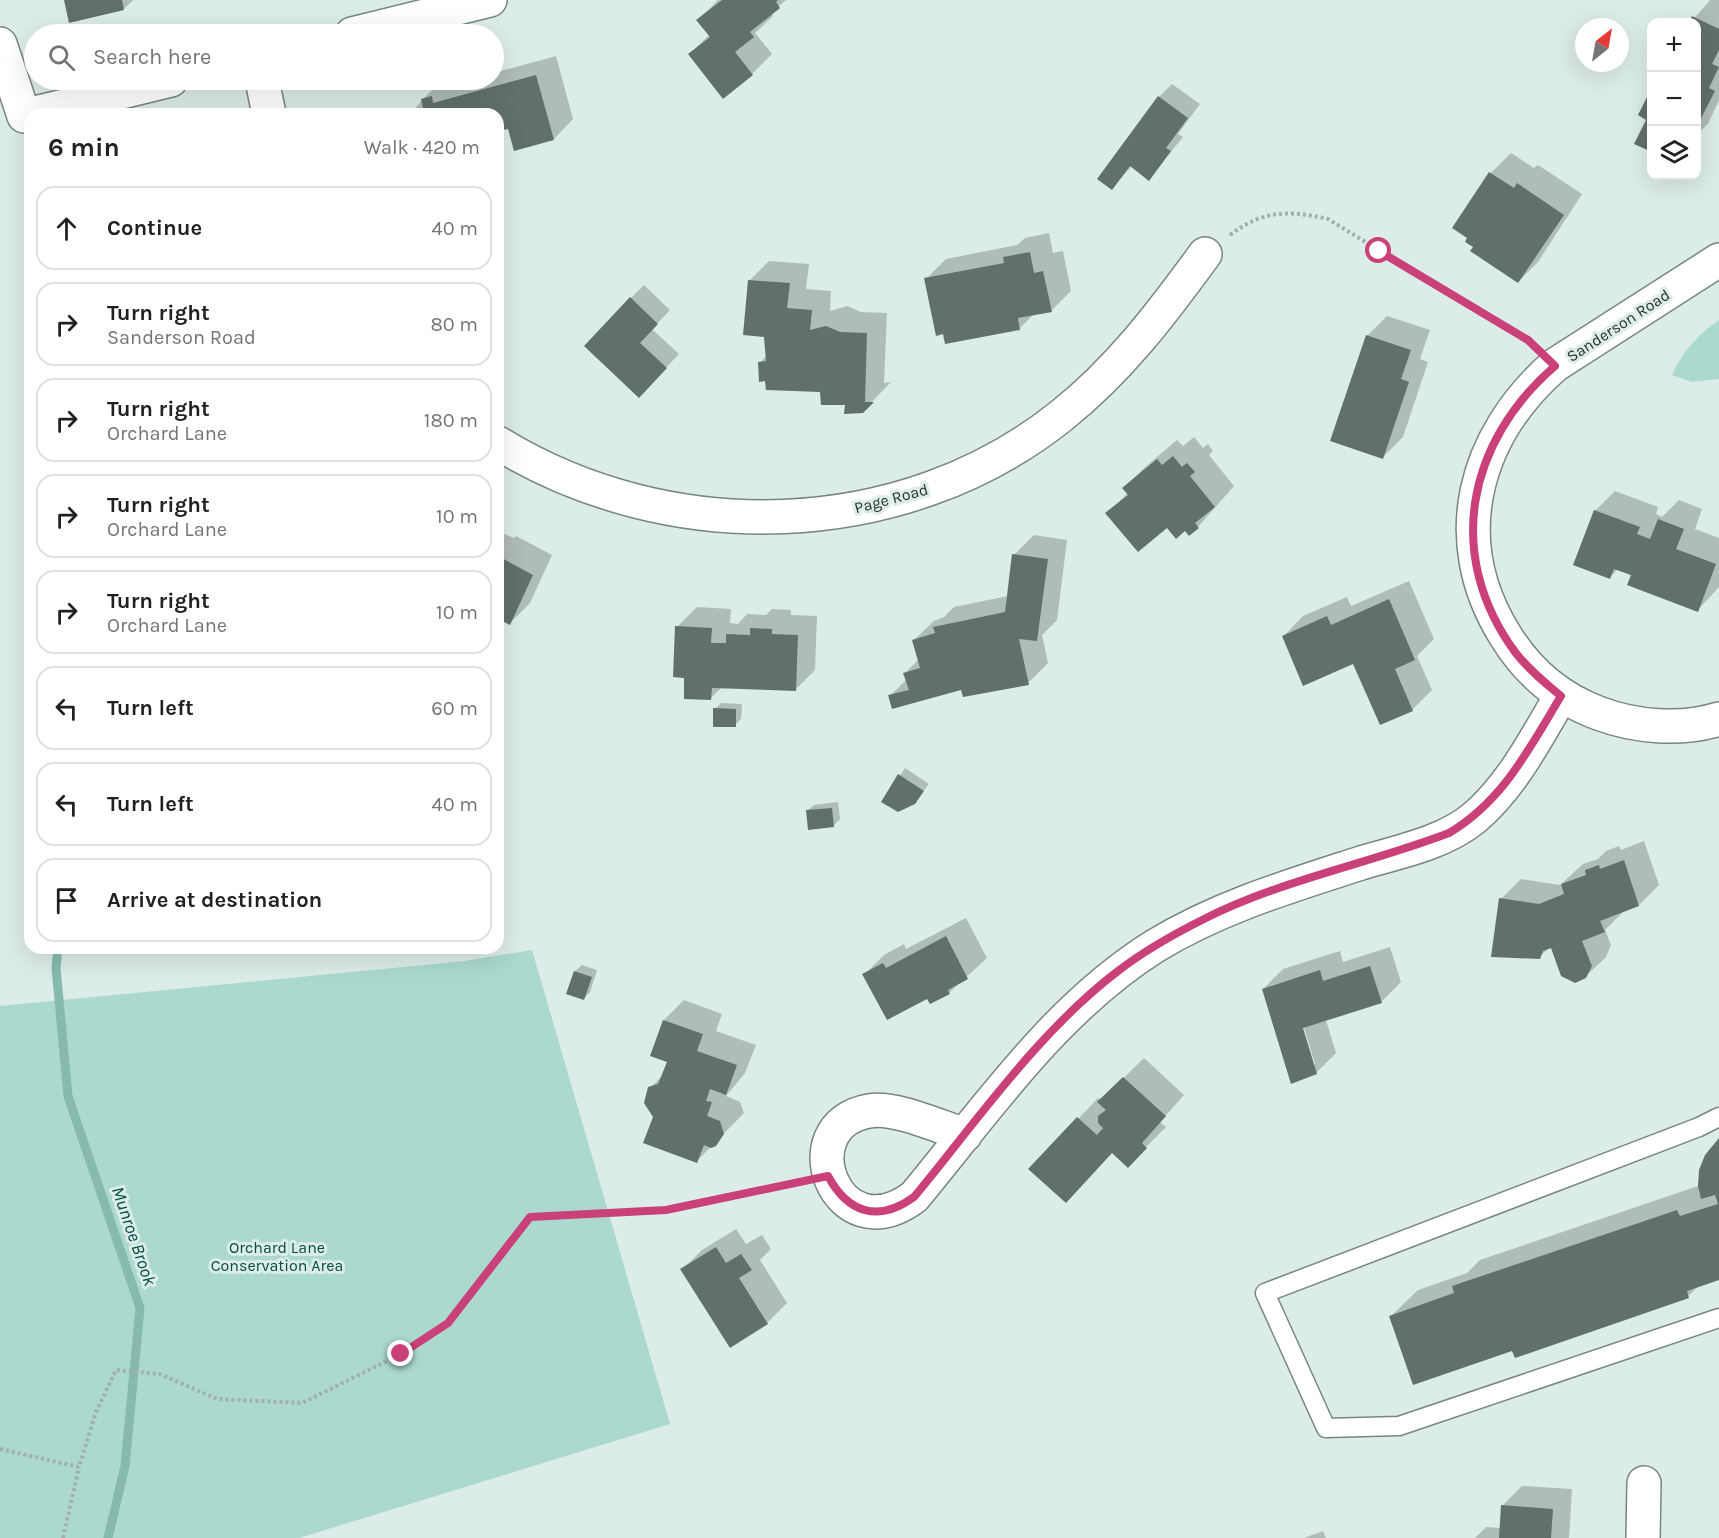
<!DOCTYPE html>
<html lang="en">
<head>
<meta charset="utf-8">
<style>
  :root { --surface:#fff; --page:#f2f2f2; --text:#202124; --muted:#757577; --line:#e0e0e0 }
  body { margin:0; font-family:Karla,sans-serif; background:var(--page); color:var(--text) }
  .controls { position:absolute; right:18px; top:18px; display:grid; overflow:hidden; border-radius:12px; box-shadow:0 6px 24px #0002 }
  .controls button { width:54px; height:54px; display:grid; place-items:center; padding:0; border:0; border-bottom:2px solid var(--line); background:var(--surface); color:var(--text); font:30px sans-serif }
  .compass { position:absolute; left:1575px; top:18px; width:54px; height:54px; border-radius:50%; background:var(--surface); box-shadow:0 6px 24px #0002; rotate:31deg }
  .stop { position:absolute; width:18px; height:18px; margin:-14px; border:4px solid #ca4078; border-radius:50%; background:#fff }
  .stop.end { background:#ca4078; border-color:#fff; box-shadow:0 2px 6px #0008 }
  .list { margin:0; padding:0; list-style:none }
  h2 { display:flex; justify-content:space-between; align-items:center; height:78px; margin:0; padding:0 24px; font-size:26px }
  h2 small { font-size:20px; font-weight:400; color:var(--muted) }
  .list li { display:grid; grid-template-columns:39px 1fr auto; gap:18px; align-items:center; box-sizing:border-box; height:84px; margin:0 12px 12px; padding:0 12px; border:2px solid var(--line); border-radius:18px }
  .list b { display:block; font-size:22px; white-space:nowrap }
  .list p { margin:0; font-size:20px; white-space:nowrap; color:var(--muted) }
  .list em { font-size:20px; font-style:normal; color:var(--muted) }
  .icon { flex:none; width:33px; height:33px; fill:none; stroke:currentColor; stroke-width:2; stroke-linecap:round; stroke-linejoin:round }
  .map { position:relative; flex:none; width:1719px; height:1538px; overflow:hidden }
  .search { position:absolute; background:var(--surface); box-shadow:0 6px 24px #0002; left:24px; top:24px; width:480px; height:66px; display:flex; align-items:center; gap:15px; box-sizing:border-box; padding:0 21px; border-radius:33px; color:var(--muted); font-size:22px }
  .panel { position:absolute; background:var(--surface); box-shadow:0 6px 24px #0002; left:24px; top:108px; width:480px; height:846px; border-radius:18px }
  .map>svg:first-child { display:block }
  .green { fill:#abd9ce }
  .shadow { fill:#0003; fill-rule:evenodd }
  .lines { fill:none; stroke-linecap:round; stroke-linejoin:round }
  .stream { stroke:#87baae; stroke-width:9 }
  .building { fill:#62706c }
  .service-casing { stroke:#788683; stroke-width:21 }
  .minor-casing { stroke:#788683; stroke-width:36 }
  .path { stroke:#a2afac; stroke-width:4; stroke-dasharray:3 3; stroke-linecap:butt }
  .service { stroke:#fff; stroke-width:18 }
  .minor { stroke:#fff; stroke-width:33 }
  .route { stroke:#ca4078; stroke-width:8 }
  .labels { text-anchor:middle; stroke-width:6; stroke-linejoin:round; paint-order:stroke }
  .street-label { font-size:16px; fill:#2b3130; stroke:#dcece8 }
  .park-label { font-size:16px; fill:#024e43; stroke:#dcece8 }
  .water-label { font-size:18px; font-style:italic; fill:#004c42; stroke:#dcece8 }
</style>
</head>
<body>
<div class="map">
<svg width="1719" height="1538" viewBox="0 0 1719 1538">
  <rect width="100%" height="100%" fill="#dcece8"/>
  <path class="green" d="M1719,320V379L1692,382L1672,375C1683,351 1697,335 1719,320Z
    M532,950L670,1424L299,1538H0V1006L465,961Z"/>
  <path class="shadow" d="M65,0H133L124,9Z
    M718,0H786L771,13L773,16L755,33L772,54L752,74L690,54L710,34L698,20Z
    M1710,0H1719V100L1708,124L1696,135V22H1691Z
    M556,56L573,119L554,139L509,127L498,130V114H414L413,111L423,99L442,80H452L453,84L470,80H494V73Z
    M1172,84L1200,104L1178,134L1183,137L1149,179L1132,166L1112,188L1159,97Z
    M498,135L501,147L498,150Z
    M1511,153L1534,168L1538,165L1582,194L1538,262L1518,282L1454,227L1491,173Z
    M1049,233L1053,253L1063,251L1071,291L1051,311L1034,314L1020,328L926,279L946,259L1017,245L1025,238Z
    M769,261L809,264L806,289L831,291L830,311L847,306L861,312L887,313L884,383L891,382L862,412L821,391L766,380L760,363L767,355L765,335L749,281Z
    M644,285L670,310L652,329L679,354L639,396L631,298Z
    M1387,316L1430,330L1420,359L1428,362L1403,437L1383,457L1367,336Z
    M1194,437L1203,448L1208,444L1213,451L1209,455L1234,486L1198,527L1189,534L1186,529L1107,513L1128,493L1124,488L1144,468L1177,440L1183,446Z
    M1615,491L1658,507L1656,514L1662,517L1679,500L1702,509L1695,529L1719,538V587L1698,610L1618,569L1610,577L1595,511Z
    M498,531L514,538L516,536L552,555L530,603L510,623L498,618Z
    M1034,535L1067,540L1057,620L1042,635L1048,663L1028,683L890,696L907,679L905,673L919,659L914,640L934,621L944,617L954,607L1008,596L1014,555Z
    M1409,581L1434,639L1417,656L1432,690L1412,710L1354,662L1284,636L1303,616L1347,597L1351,606Z
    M697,607L731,609L730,623L738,624L747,614L766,615L772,609L791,610V615L817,616L815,670L795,690L722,687L711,698L686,677L677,627Z
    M721,703L742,704L741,719L735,725L715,709Z
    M905,768L929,784L914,802H883Z
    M838,802L840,819L834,825L807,811L814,805Z
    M1644,841L1659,885L1639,905L1625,910L1605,930L1611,945L1606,957L1585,977L1552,946L1539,957L1501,899L1521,879L1560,885L1583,864L1598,859L1606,851L1619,846L1621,850Z
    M966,918L987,958L949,993L928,997L864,975L884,955L904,944L906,949Z
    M1390,947L1401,982L1381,1002L1326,1020L1336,1053L1316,1073L1263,989L1283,969L1340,951L1343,962ZM1302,1021L1315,1064H1312L1299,1022Z
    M582,965L597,970L590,992L584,998L568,993L575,971Z
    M684,1000L722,1014L716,1031L756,1045L745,1073L726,1096L740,1102L744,1113L697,1161L655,1117L650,1088L664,1074L669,1061L664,1020Z
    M1144,1058L1184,1095L1160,1122L1166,1127L1127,1166L1113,1152L1031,1169L1098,1098L1101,1100Z
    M1719,1139V1279L1699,1286L1688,1296L1513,1349L1391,1316L1418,1290L1467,1273L1480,1260L1701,1185L1700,1170Z
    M736,1229L746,1244L762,1235L771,1249L760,1260L787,1303L767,1323L730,1346L682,1270L702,1250Z
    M1522,1486L1572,1489L1569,1538H1475L1486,1527L1501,1528L1502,1506Z
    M1323,1531L1326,1538H1304Z"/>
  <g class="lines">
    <path class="stream" d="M58,948L56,968L68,1096L140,1308L125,1466L108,1538"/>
  </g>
  <path class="building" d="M64,0H122L124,10L69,23Z
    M722,0H778L776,2L780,8L750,32L754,37L735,52L753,75L723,99L688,54L710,37L696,20Z
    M1692,16L1719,29V50L1712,64L1719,67L1709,88L1715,91L1696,128V22H1689Z
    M536,75L554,140L514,151L508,129L498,131V114H412L411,111L423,108L421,99L432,96L433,103Z
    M1652,87V152L1634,144L1646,120L1638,115Z
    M1158,96L1188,118L1166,148L1171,151L1149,181L1130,166L1112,190L1097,179Z
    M1489,172L1514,188L1517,183L1564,215L1518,283L1470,251L1473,247L1465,242L1467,238L1452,228Z
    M1030,252L1034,273L1043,271L1052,312L1018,318L1020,330L945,344L943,334L936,336L924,278L1004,263L1003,257Z
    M748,280L790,283L787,308L812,310L810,330L826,326L840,332L867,333L865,402H874L863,413L844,414L845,405H821L820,392L766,390L765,381L759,382L758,362L766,361L764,337L743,335Z
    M630,297L658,324L640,343L667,368L639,398L584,346Z
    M1366,335L1411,350L1401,379L1409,382L1383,459L1330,441Z
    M1173,456L1182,467L1187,463L1195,472L1190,476L1215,507L1195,523L1199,528L1189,536L1185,531L1176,539L1167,528L1138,552L1105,513L1128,495L1122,488L1157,459L1162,465Z
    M1594,510L1640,527L1637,534L1650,539L1658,519L1684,529L1676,549L1716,564L1698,612L1627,585L1631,575L1614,569L1610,579L1573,565Z
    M1012,554L1048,559L1037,641L1019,639L1029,685L963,697L961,690L892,709L888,695L909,690L903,673L920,668L912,640L935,633L933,627L1005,612Z
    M498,556L533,575L510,625L498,619Z
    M1389,599L1415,660L1395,669L1413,711L1380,725L1353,664L1303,686L1282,636L1327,616L1331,625Z
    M675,626L712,628L711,643H726V634L750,635V628L772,629V634L798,635L796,691L712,688L711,700L684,699V678L673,677Z
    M713,708L736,709V727H713Z
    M898,774L924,791L915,804L898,812L881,802Z
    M832,808L834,827L808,830L806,810Z
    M1624,860L1639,906L1600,921L1605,932L1582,941L1592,966L1586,978L1575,983L1561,976L1551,948L1543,951L1540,959L1491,957L1499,898L1539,904L1564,894L1561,884L1586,875L1585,870L1599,865L1600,869Z
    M946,936L968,979L948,990L950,994L930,1004L927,999L887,1020L862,974L883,963L886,968Z
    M1370,966L1382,1003L1303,1028L1317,1074L1291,1084L1262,989L1320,970L1323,981Z
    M574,971L592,977L584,1000L566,994Z
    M663,1020L703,1034L697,1051L737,1065L726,1095L710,1089L706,1101L712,1102L707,1116L720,1121L724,1134L716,1146L711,1148L704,1145L697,1163L643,1143L653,1117L644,1103L648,1087L658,1084L667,1062L650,1056Z
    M1123,1077L1166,1116L1142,1143L1147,1148L1128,1168L1112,1153L1066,1203L1028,1169L1077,1117L1097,1135L1103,1128L1098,1123V1116L1106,1110L1097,1102Z
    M1719,1138V1280L1687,1291L1689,1298L1515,1358L1512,1351L1413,1385L1389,1316L1454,1293L1452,1286L1677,1210L1680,1216L1718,1204L1715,1195L1701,1199L1698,1186L1699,1170L1705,1155Z
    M716,1247L726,1263L741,1254L752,1270L739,1278L768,1324L730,1348L680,1269Z
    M1501,1505L1553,1509L1551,1538H1499Z"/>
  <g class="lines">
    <defs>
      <path id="service" d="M1719,1117L1699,1127L1265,1293L1326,1428L1399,1426L1719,1318"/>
      <path id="minor" d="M352,34L490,0
        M0,44L24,116
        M262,80L269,114
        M31,114L171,80
        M1719,260L1555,365C1473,437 1446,540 1505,635C1527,671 1558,698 1598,713C1635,727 1681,731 1719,719
        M498,443C669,548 902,543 1061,416C1119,370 1162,313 1205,254
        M965,1135C940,1127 894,1106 869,1111C788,1125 836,1255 914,1197C987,1109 1056,1008 1155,946C1219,907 1290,886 1361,863C1398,852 1444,843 1474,818C1512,786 1536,738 1561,696
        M1643,1538L1644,1483"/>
    </defs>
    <use href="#service" class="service-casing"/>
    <use href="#minor" class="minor-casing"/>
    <path class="path" d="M1230,235C1263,210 1289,210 1328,219L1532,344
      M0,1449L79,1467L96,1412L116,1370L160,1374L217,1399L302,1403L401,1354L448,1323L530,1217L666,1210L801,1182
      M63,1538L79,1467"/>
    <use href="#service" class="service"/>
    <use href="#minor" class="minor"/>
  </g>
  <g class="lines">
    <path class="route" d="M401,1354L448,1323L530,1217L666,1210L828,1176C848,1213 878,1223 914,1197C977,1121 1039,1031 1118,971C1144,951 1174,934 1204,919C1281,880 1368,864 1449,833C1503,801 1529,749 1561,696C1545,683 1528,669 1515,652C1444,555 1467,442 1555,366L1528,340L1379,251"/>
  </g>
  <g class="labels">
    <g class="street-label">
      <text transform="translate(1618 325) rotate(-33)" y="6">Sanderson Road</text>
      <text transform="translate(891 498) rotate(-15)" y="6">Page Road</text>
    </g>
    <g class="park-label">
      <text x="277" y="1253">Orchard Lane<tspan x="277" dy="18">Conservation Area</tspan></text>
    </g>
    <g class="water-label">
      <text transform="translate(134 1236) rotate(71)" y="6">Munroe Brook</text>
    </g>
  </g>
</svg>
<div class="controls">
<button>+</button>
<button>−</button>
<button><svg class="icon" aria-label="layers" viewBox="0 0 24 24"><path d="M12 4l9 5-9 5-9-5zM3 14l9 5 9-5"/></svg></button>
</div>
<svg class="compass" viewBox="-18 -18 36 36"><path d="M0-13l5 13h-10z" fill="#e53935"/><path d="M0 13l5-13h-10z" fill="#757577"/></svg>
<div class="stop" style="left:1379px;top:251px"></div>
<div class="stop end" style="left:401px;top:1354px"></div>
<div class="search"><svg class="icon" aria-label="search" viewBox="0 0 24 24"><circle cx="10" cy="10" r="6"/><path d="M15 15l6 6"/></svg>Search here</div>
<section class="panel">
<h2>6 min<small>Walk · 420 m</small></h2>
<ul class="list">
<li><svg class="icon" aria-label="ahead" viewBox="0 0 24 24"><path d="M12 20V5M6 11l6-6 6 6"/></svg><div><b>Continue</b></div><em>40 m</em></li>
<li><svg class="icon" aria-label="right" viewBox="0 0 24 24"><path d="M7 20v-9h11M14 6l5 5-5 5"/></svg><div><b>Turn right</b><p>Sanderson Road</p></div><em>80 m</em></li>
<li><svg class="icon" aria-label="right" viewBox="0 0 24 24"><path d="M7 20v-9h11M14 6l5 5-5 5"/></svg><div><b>Turn right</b><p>Orchard Lane</p></div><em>180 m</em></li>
<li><svg class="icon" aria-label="right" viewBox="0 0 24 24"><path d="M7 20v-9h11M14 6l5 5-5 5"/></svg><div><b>Turn right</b><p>Orchard Lane</p></div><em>10 m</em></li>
<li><svg class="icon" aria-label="right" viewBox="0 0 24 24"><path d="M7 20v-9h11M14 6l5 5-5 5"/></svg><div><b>Turn right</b><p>Orchard Lane</p></div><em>10 m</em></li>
<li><svg class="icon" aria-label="left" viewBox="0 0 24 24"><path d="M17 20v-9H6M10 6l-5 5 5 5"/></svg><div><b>Turn left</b></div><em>60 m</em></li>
<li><svg class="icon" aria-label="left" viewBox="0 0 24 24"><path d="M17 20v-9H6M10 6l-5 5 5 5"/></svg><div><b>Turn left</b></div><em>40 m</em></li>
<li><svg class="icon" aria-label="arrive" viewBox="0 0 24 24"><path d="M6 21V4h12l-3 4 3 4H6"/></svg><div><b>Arrive at destination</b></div></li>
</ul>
</section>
</div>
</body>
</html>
